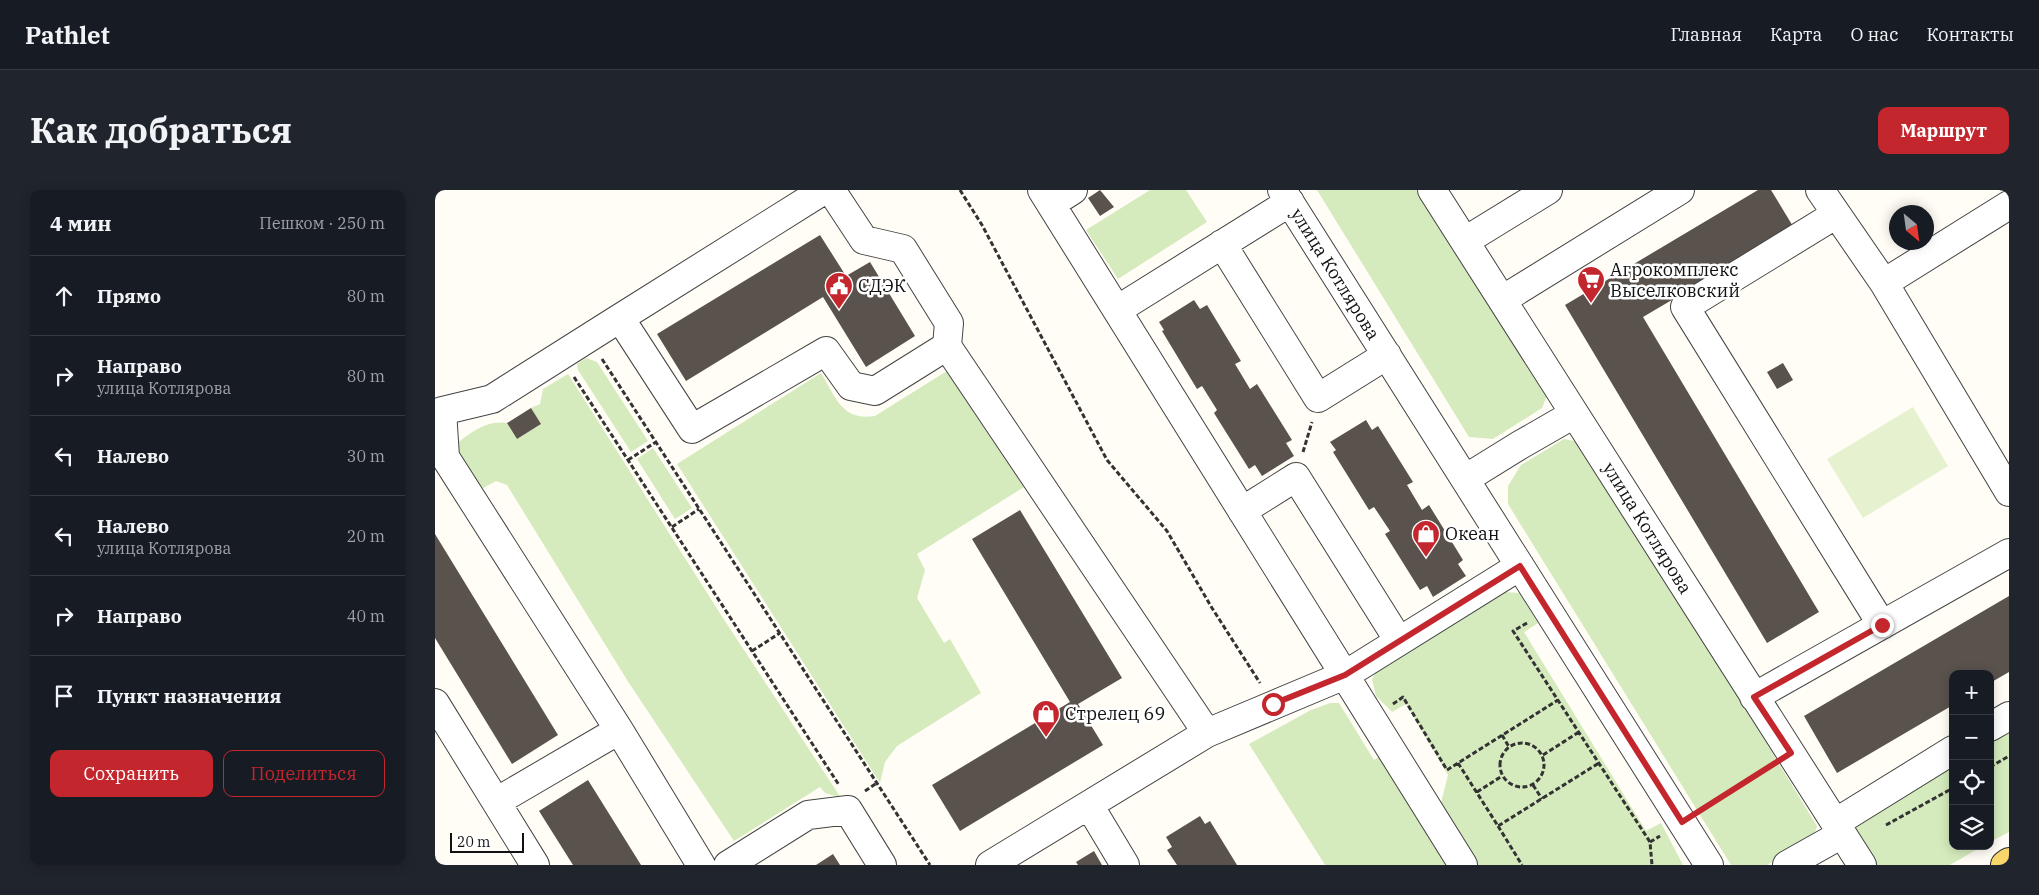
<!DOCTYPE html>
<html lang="ru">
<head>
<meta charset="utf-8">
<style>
  :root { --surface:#171b24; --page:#20242c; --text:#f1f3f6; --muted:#9ea1a6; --line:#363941; --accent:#c4262e }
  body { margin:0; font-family:"IBM Plex Serif",serif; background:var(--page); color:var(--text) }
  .controls { position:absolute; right:15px; bottom:15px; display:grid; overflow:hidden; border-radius:10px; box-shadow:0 2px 12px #0003 }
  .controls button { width:45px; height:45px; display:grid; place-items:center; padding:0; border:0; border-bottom:1px solid var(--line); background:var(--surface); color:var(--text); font:25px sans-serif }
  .compass { position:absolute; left:1454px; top:15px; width:45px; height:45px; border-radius:50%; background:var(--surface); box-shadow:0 2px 12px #0003; rotate:151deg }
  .scale { position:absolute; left:15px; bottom:12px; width:74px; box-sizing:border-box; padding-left:5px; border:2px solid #111; border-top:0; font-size:14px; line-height:18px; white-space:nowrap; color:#111; -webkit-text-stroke:4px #fff; paint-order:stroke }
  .stop { position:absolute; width:15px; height:15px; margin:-11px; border:4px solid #c4262e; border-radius:50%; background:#fff }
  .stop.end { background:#c4262e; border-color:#fff; box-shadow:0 1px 5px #0008 }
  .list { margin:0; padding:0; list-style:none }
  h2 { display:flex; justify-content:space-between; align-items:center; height:65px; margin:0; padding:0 20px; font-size:21px }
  h2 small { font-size:16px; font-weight:400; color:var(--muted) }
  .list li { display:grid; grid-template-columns:32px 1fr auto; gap:15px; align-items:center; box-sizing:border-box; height:80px; padding:0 20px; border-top:1px solid var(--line) }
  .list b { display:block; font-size:19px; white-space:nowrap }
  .list p { margin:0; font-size:16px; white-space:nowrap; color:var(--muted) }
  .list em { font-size:16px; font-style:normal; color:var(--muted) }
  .actions { display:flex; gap:10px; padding:15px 20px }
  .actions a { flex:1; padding:11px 0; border:1px solid var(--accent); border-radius:10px; text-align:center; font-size:18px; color:var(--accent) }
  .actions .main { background:var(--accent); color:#fff }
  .icon { flex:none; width:28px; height:28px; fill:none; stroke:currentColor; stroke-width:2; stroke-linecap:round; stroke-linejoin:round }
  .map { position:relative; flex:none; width:1574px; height:675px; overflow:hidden; border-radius:10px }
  header { display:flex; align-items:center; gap:30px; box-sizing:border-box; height:70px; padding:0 25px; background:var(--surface); border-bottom:1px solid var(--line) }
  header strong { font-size:24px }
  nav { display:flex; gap:28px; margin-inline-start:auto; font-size:18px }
  .intro { display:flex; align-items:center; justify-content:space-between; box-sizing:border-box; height:120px; padding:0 30px }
  h1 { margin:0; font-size:35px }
  .button { padding:12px 22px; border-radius:10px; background:var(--accent); color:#fff; font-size:18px; font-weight:700 }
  main { display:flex; gap:30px; padding:0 30px }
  aside { flex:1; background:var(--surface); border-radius:10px; box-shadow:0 2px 12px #0003 }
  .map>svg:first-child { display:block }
  .green { fill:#d5ebbd }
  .pitch { fill:#e6f2cf }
  .building { fill:#5a524d }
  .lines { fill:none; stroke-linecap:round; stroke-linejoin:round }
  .minor-casing { stroke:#444; stroke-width:30 }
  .major-casing { stroke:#222; stroke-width:30 }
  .path { stroke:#333; stroke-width:3; stroke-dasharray:5 2.5; stroke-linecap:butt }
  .minor { stroke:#fff; stroke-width:28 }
  .major { stroke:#f9d66b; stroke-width:28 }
  .route { stroke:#c4262e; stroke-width:6 }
  .labels { text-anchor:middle; stroke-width:5; stroke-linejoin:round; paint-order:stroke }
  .poi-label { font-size:18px; fill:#111; stroke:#fff; text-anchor:start }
  .street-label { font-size:18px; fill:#111; stroke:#fff }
</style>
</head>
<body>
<header>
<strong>Pathlet</strong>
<nav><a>Главная</a><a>Карта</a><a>О нас</a><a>Контакты</a></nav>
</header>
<div class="intro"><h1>Как добраться</h1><a class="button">Маршрут</a></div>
<main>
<aside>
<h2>4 мин<small>Пешком · 250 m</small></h2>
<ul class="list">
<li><svg class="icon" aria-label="ahead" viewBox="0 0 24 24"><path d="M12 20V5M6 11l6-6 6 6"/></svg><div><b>Прямо</b></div><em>80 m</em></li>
<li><svg class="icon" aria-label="right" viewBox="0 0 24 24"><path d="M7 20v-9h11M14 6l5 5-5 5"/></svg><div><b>Направо</b><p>улица Котлярова</p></div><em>80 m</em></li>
<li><svg class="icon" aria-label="left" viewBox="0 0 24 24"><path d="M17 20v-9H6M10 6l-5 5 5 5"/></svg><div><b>Налево</b></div><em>30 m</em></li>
<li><svg class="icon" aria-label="left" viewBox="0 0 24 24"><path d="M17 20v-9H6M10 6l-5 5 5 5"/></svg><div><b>Налево</b><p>улица Котлярова</p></div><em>20 m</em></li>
<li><svg class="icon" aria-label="right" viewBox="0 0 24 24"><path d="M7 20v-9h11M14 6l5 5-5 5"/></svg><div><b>Направо</b></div><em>40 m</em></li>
<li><svg class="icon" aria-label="arrive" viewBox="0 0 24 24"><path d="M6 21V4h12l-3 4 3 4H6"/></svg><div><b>Пункт назначения</b></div></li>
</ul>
<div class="actions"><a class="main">Сохранить</a><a>Поделиться</a></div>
</aside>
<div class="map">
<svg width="1574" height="675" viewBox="0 0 1574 675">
  <rect width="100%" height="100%" fill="#fffdf5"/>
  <path class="green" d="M715,0H751L772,32L683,89L651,40Z
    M882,0H981L1113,203L1107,218L1058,249L1034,247Z
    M151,168L162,172L213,251L196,262L143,180L142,174Z
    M515,179L589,297L482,364L490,380L482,408L509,453L515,449L546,503L462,556L450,572L445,593L242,274L386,183C401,207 406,231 440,226Z
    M133,184L288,428L406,608L390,603L385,597L299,651L192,490L72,295L61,291L43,301L16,258C33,245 49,230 72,233L82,249L105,235L96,218L105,214L108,199Z
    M1129,249L1144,252L1155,265L1382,636L1378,648L1332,675H1296L1073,314V296L1086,275Z
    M218,258L257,318L240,329L202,269Z
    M1069,402L1085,403L1103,433L1089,442L1211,641L1226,633L1248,675H1036L1004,621L1013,585L971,514L957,522L941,506L937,489L943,477Z
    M895,513H904L939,570L949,563L1014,675H890L814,554L876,520Z
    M1574,526V642L1555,652V536Z
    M1518,557V656H1548L1515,675H1441L1422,644L1419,628Z"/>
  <path class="pitch" d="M1478,217L1513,276L1428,328L1392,269Z"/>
  <path class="building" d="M665,0L679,17L665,26L653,8Z
    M1323,0H1336L1359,38L1208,127L1384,422L1332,453L1130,115Z
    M385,45L411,86L435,72L480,146L431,177L388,107L251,191L222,144Z
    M759,110L765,119L772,115L806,171L800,174L815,199L822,194L857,250L851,253L859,266L827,286L820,275L814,279L779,223L782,220L767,196L762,199L727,141L729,140L724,132Z
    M1348,173L1358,190L1342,199L1332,182Z
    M96,218L106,234L82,249L72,233Z
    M931,230L937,240L943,236L978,292L972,295L987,320L994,315L1028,370L1023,374L1031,386L998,407L992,396L985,400L950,344L955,341L939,317L934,320L898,262L901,260L895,252Z
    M585,320L687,488L643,514L668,555L525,641L497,595L635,512L537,349Z
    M0,344L123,545L77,574L0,448Z
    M1574,406V482L1555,493V484H1518V515L1402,583L1369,526Z
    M153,590L206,675H138L104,621Z
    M765,626L770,634L775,631L802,675H742L732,660L737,657L731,647Z
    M659,661L667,675H643L641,672Z
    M398,664L405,675H381Z"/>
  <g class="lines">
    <defs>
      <path id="minor" d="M389,0L185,128L257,239L391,161L416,196L440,201L512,156
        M396,0L429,50L468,59L514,133L512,156L772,543
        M607,0L1028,675
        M847,0L1274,675
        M997,0L1427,675
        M1385,0L1449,93L1574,302
        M616,14L638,0
        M1400,25L1250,117L1447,435
        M1030,51L1113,0
        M787,54L883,208L952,165
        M1449,93L1574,15
        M1067,110L1245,0
        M682,120L855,12
        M185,128L57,209L7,221L10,267L184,540L266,675
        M1030,289L1085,255L1139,224
        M807,321L861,287L964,451
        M1319,507L1574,363
        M0,513L100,675
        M1555,537L1574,526
        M61,612L184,540
        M654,615L690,675
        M1400,633L1518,560
        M293,675L373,625L413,620L447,675
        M555,675L772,543L910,485L1085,376
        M1352,675L1407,644"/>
      <path id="major" d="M1570,675L1574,672"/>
    </defs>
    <use href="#minor" class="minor-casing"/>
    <use href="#major" class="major-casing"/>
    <path class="path" d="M525,0L547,35L672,270L732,341L777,418L825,493
      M167,169L495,675
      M139,187L404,595
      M868,262L877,232
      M193,270L221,252
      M237,337L264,319
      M1092,433L1078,441L1215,652L1217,675
      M317,461L345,443
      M958,514L968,507L1012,580L1123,510
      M1067,545L1074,557
      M1065 575a22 22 0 1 1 44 0a22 22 0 1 1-44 0Z
      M1108,565L1144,542
      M1023,573L1063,636L1164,573
      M1555,577L1574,566
      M1098,595L1107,609
      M430,601L442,593
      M1042,602L1067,586
      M1269,618L1335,576
      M1451,635L1518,598
      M1063,636L1087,675
      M1215,652L1225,646"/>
    <use href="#minor" class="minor"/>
    <use href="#major" class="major"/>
  </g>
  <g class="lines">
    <path class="route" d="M838,514L910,485L1085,376L1247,632L1356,563L1319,507L1447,435"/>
  </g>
  <defs>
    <symbol id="supermarket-pin" viewBox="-11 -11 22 30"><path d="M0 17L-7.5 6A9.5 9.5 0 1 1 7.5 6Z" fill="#c4262e" stroke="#fff"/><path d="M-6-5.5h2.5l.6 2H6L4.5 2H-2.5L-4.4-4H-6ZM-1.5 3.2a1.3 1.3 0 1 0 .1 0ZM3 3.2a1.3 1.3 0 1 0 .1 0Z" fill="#fff"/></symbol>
    <symbol id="civic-pin" viewBox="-11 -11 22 30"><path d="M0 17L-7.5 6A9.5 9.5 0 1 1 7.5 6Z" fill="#c4262e" stroke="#fff"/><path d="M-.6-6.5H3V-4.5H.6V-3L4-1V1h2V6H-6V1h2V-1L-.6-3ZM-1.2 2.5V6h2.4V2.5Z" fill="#fff"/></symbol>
    <symbol id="shop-pin" viewBox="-11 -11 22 30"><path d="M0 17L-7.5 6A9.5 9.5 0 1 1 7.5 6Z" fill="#c4262e" stroke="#fff"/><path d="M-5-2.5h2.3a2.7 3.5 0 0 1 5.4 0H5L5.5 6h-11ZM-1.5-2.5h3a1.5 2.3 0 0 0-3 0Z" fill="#fff"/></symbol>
  </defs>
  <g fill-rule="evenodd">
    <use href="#supermarket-pin" x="1140" y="74" width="32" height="43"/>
    <use href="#civic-pin" x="388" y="80" width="32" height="43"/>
    <use href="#shop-pin" x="975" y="328" width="32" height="43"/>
    <use href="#shop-pin" x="595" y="508" width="32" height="43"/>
  </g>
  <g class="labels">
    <g class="poi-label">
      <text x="1175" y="86">Агрокомплекс<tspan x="1175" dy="21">Выселковский</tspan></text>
      <text x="423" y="102">СДЭК</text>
      <text x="1010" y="350">Океан</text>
      <text x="630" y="530">Стрелец 69</text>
    </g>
    <g class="street-label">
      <text transform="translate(900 84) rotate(58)" y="6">улица Котлярова</text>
      <text transform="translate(1212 338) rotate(58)" y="6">улица Котлярова</text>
    </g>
  </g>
</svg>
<div class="controls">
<button>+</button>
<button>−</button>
<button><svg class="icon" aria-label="locate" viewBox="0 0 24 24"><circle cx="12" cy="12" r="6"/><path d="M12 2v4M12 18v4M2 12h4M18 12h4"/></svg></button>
<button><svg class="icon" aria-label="layers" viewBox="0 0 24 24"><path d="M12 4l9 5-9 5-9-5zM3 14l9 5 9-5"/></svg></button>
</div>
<svg class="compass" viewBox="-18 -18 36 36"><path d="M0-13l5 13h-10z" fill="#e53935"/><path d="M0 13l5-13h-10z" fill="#9ea1a6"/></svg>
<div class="scale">20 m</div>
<div class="stop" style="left:838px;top:514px"></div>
<div class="stop end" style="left:1447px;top:435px"></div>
</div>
</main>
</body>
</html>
